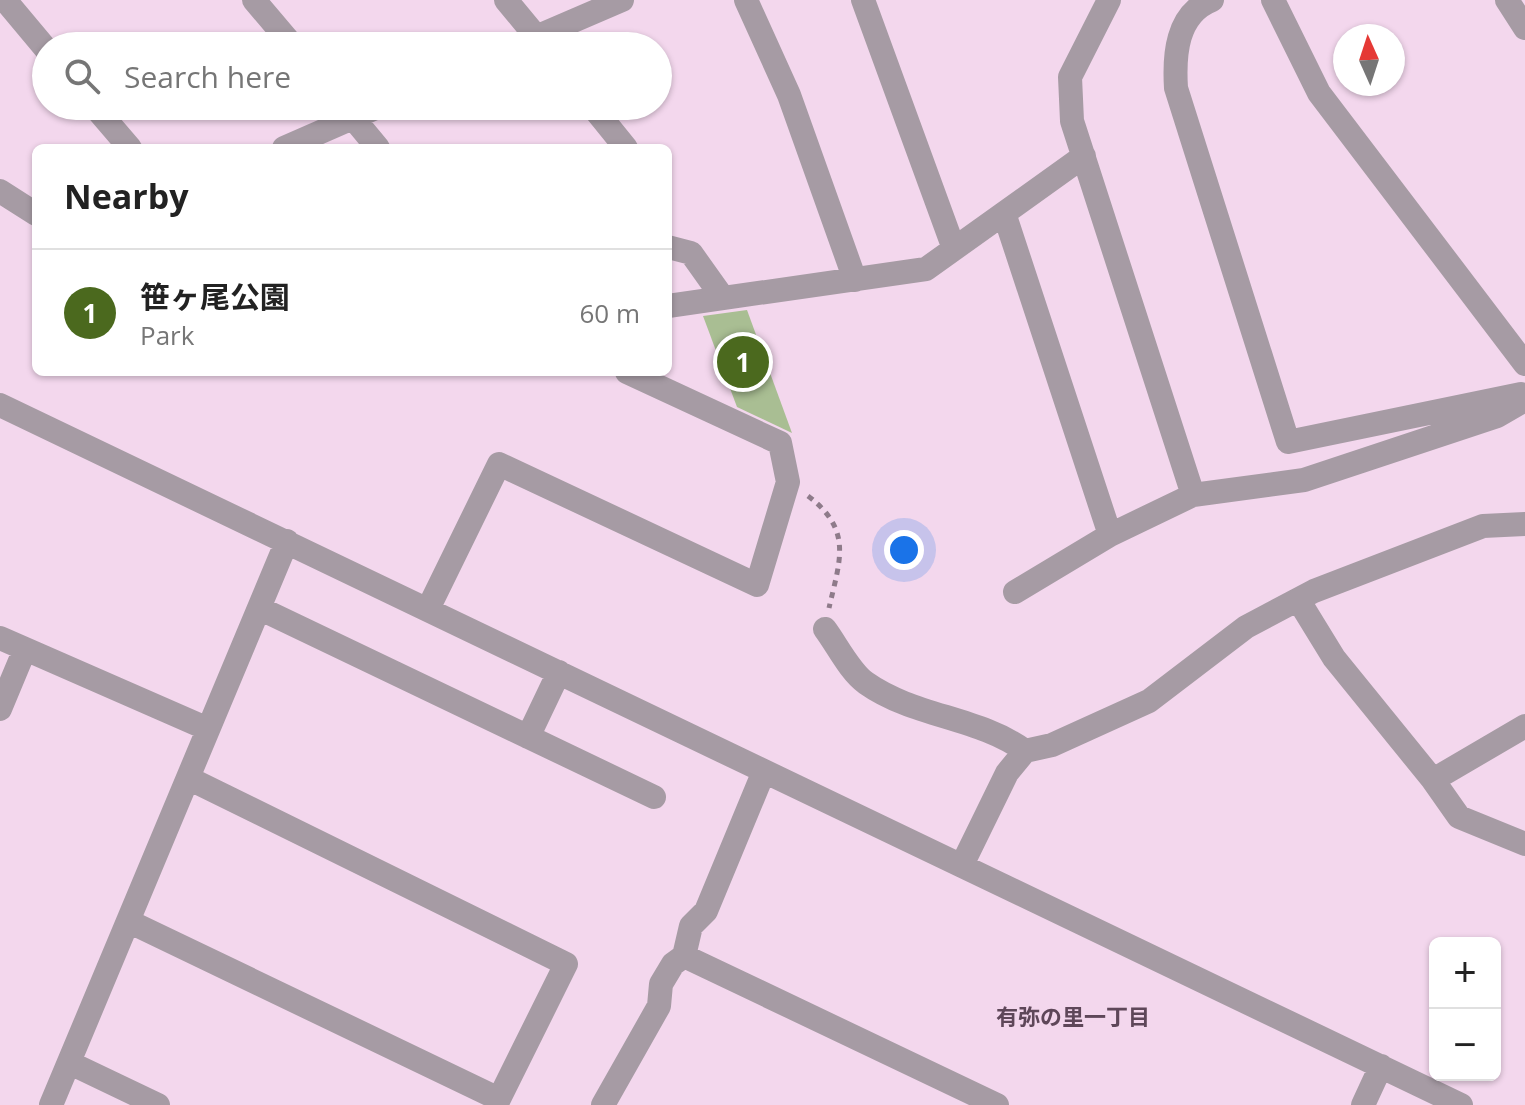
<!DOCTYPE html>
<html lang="en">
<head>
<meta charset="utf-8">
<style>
  :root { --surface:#fff; --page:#f2f2f2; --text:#222; --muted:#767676; --line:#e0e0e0; --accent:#4b691e }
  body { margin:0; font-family:"Open Sans","Noto Sans JP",sans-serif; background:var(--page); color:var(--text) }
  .controls { position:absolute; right:24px; bottom:24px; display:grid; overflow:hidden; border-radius:12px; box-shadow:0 2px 6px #0004 }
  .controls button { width:72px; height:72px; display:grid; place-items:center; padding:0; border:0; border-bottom:2px solid var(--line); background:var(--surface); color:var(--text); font:40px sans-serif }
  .compass { position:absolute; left:1333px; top:24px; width:72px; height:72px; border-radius:50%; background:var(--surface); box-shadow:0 2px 6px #0004; rotate:357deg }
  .you { position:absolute; left:904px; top:550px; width:28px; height:28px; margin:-20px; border:6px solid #fff; border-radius:50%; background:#1a73e8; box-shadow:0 0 0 12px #1a73e833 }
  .badge { display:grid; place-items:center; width:52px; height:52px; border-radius:50%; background:var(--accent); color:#fff; font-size:26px; font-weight:700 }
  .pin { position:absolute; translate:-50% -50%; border:4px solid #fff; box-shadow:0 2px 8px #0006 }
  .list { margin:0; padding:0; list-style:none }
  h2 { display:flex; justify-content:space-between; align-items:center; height:104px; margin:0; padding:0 32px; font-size:34px }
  h2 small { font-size:26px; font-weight:400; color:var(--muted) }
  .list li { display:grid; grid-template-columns:52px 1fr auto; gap:24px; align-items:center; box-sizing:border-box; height:128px; padding:0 32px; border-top:2px solid var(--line) }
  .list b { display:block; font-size:30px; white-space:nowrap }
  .list p { margin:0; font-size:26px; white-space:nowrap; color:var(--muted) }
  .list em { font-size:26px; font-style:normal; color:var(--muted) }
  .icon { flex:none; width:44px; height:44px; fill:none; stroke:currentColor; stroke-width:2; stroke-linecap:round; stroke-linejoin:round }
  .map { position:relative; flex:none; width:1525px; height:1105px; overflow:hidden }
  .search { position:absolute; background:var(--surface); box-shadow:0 2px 6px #0004; left:32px; top:32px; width:640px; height:88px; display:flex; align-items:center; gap:20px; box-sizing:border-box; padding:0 28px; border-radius:44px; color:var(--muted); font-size:30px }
  .panel { position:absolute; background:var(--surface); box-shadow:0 2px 6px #0004; left:32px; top:144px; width:640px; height:232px; border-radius:12px }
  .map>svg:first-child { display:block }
  .green { fill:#a9be93 }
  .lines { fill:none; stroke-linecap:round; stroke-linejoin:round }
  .path { stroke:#8e7b8a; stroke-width:5; stroke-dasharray:6 6; stroke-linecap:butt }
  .minor { stroke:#a69ba4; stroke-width:24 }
  .labels { text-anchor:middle; stroke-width:7; stroke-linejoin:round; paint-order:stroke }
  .neighbourhood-label { font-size:22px; font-weight:bold; fill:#5e4759; stroke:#f3d7ed }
</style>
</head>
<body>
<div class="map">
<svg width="1525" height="1105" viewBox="0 0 1525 1105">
  <rect width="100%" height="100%" fill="#f3d7ed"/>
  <path class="green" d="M747,310L792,433L737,407L703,316Z"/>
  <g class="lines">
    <path class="path" d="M808,496C853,530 840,560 829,608"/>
    <path class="minor" d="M5,0L46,49
      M254,0L293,46
      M506,0L544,46
      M746,0L789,95L855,280
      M863,0L954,249
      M1109,0L1070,77L1072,121L1193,495
      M1212,0C1176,14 1174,56 1176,88L1288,442L1521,394
      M1273,0L1319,93L1525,364
      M1507,0L1525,28
      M515,46L622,0
      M94,106L130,148
      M592,106L626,148
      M344,107L378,148
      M284,148L380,106
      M0,191L36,214
      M1005,216L1110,535L1193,495L1304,480L1497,416L1525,400
      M668,247L691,253L723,298
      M668,306L926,269L1084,156
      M0,405L1461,1105
      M1015,592L1110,535
      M1299,601L1334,658L1433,780
      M259,608L654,797
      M428,609L499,464L757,585L788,482L780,443L627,372
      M825,629C837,645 850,672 866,683C914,717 979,717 1025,751
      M0,638L208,729
      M0,709L25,649
      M1525,726L1433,780L1459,817L1525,844
      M528,737L559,672
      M188,778L566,964L496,1105
      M962,865L1007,773L1025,751L1052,745L1149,701L1246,627L1314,591L1483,526L1525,524
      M128,921L499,1099
      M684,956L997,1105
      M70,1063L158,1105
      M51,1105L287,541
      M603,1105L659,1006L661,984L673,964L684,956L691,926L706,911L764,771
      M1363,1105L1381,1066"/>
  </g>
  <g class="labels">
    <g class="neighbourhood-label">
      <text x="1073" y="1025">有弥の里一丁目</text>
    </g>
  </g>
</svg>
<div class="controls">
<button>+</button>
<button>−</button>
</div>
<svg class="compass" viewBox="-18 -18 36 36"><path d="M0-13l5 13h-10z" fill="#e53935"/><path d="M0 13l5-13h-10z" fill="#767676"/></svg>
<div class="you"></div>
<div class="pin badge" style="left:743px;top:362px">1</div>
<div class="search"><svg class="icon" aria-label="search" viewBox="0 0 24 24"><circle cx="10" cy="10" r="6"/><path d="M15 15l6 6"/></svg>Search here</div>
<section class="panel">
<h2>Nearby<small></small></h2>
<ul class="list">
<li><span class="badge">1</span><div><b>笹ヶ尾公園</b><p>Park</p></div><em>60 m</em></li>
</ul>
</section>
</div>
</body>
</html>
